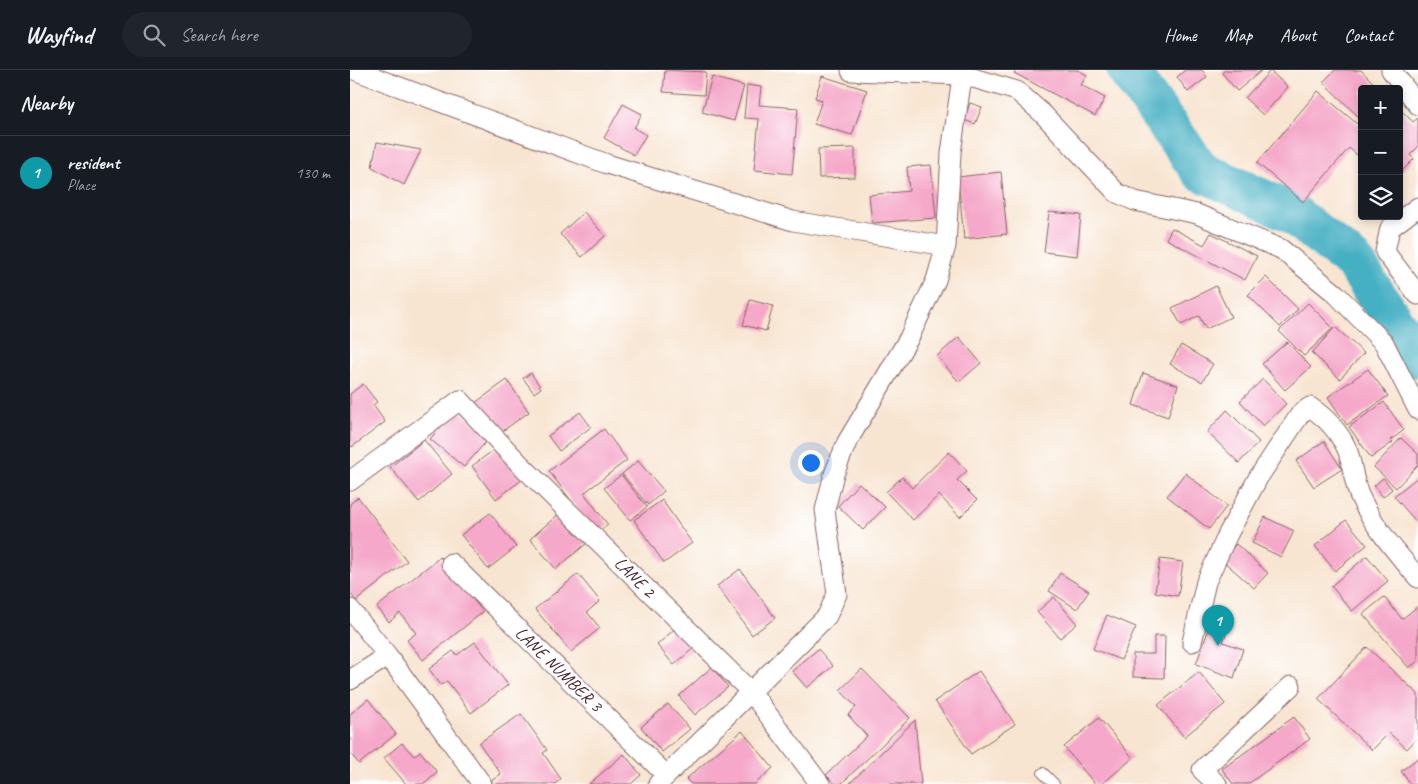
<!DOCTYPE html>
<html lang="en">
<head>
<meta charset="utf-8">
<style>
  :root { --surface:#171b24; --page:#20242c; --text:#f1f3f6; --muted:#9ea1a6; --line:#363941; --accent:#d690ce }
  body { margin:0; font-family:Caveat,sans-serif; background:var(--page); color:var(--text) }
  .controls { position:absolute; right:15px; top:15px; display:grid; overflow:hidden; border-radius:5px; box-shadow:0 2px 8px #0003 }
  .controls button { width:45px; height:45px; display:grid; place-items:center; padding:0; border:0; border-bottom:1px solid var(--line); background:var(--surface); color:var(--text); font:25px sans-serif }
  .you { position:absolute; left:460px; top:392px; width:18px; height:18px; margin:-12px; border:4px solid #fff; border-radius:50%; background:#1a73e8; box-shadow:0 0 0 8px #1a73e833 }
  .badge { display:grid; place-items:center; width:32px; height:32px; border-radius:50%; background:var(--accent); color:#fff; font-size:16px; font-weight:700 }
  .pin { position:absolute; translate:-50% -41px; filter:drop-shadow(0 1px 2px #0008) }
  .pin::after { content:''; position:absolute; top:26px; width:18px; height:15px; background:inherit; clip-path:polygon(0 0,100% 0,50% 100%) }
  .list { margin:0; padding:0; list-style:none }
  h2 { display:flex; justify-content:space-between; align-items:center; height:65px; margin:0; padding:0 20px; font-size:21px }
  h2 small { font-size:16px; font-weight:400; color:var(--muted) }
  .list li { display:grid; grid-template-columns:32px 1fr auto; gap:15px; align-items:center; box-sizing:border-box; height:75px; padding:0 20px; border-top:1px solid var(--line) }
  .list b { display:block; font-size:19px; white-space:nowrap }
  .list p { margin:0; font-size:16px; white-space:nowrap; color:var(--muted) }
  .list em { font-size:16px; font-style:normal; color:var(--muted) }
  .icon { flex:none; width:28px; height:28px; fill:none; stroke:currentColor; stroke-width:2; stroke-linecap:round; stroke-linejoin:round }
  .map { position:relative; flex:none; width:1068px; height:714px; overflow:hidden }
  header { display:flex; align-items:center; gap:30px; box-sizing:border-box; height:70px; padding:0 25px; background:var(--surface); border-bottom:1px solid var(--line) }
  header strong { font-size:24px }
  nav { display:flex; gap:28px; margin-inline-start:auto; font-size:18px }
  .search { width:350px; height:45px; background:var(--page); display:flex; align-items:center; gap:12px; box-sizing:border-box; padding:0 18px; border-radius:28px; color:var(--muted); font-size:19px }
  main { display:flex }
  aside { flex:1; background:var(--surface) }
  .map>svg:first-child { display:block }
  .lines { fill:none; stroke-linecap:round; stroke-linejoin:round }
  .river { stroke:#45afc3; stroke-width:41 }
  .building { fill:#f5a8c9 }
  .lane-casing { stroke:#876465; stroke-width:12 }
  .street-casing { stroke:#876465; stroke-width:21 }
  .lane { stroke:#fff; stroke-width:10 }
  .street { stroke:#fff; stroke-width:19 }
  .labels { text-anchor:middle; stroke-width:5; stroke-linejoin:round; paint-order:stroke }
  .street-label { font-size:18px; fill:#4a1f2b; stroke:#fff }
</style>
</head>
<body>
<header>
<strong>Wayfind</strong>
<div class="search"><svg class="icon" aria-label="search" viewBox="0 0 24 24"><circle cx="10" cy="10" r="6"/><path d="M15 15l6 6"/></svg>Search here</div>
<nav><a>Home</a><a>Map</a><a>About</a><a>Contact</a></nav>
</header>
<main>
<aside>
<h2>Nearby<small></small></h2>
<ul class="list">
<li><span class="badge" style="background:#0f9aa8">1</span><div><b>resident</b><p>Place</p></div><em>130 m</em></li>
</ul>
</aside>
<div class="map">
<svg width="1068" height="714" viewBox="0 0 1068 714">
  <rect width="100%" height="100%" fill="#fff"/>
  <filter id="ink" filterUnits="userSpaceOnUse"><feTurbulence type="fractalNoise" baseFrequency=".02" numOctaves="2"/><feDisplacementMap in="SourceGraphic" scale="10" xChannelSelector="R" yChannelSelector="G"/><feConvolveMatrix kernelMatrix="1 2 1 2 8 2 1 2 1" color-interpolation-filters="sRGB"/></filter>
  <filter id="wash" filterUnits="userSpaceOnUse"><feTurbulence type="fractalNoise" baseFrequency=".0096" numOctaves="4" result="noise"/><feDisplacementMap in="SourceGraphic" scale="20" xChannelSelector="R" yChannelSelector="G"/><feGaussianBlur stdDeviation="1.12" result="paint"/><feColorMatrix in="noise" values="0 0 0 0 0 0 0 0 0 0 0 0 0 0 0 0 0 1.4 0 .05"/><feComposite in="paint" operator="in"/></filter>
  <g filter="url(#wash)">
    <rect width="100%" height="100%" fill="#f8e5d1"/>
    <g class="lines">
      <path class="river" d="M777,0L851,101L940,142L1004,192L1068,288"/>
    </g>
    <g id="blocks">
      <path class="building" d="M315,0L356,2L354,25L313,22Z
        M666,0H728L737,5L731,15L755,28L745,46L664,3Z
        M835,0H852L857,7L838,22L827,7Z
        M875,0H912L887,21L872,3Z
        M985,0H1011L1029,19H1012V50L973,12Z
        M920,1L938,17L913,45L895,28Z
        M472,6L517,20L502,65L464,54L472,30L465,28Z
        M362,7L394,16L384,51L352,42Z
        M397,15L411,17L409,35L448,38L442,104L404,100L409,49L394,48Z
        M968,21L1012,58V89L999,78L953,132L907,93Z
        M620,33L632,37L625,54L614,50Z
        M273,34L292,44L284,58L296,65L284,85L254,68Z
        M1049,38L1063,52L1068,48V77L1060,85L1064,89L1049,104Z
        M27,72L71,80L54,115L22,97Z
        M505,78V107L469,108L468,79Z
        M581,95L586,148L522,153L519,125L559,121L557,97Z
        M651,102L657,164L614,169L608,107Z
        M234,142L255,166L232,187L210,164Z
        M699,142L731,145L727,186L694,182Z
        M822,158L854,175L861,163L907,186L895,210L816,169Z
        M916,207L948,239L930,257L898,225Z
        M866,216L881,247L856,259L849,246L831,255L822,238Z
        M400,230L423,236L416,261L393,255Z
        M958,233L983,258L954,286L929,261Z
        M985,257L1014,283L990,309L962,283Z
        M609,267L631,293L609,312L587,286Z
        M937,272L961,297L935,320L912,294Z
        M831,275L863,294L852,312L820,294Z
        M1018,299L1038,326L997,355L978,327Z
        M181,303L191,318L184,323L173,308Z
        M793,303L828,315L818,347L783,335Z
        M913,309L936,334L913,356L890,331Z
        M157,310L179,342L147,365L125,333Z
        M13,314L27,332L23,335L35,352L2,377L0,374V324Z
        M1034,332L1054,360L1041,370L1043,372L1021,388L999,357Z
        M106,339L140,367L114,397L80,369Z
        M877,340L909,372L889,393L857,362Z
        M230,342L241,357L209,381L198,366Z
        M254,359L277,390L234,423L258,455L246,464L199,401Z
        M1051,368L1068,384V395L1046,418L1024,397Z
        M74,370L102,404L69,432L40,397Z
        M974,371L992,399L964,417L946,391Z
        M149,376L173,409L146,429L122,396Z
        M599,382L617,401L607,410L627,430L610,447L589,425L563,450L536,422L552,407L562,418Z
        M288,391L314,421L298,435L272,404Z
        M835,403L877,436L859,459L817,426Z
        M271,405L297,437L280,450L254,418Z
        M1068,407V454L1044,426Z
        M1033,408L1042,419L1033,427L1024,416Z
        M509,413L535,437L513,460L488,436Z
        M8,427L57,491L6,531L0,523V434Z
        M312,430L342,473L314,493L284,450Z
        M211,442L237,473L206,499L180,469Z
        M140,443L166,477L138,499L111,465Z
        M915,447L944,461L931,487L902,473Z
        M996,450L1017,475L985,501L965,476Z
        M886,474L918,503L904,518L872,490Z
        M1017,486L1038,511L1002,541L981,516Z
        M90,487L133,542L73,590L57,570L66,563L50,543L39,552L27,537Z
        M810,489L833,492L828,526L805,522Z
        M390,499L425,548L402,565L367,516Z
        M710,503L739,521L727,539L699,521Z
        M228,504L250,531L237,542L250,558L221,582L185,539Z
        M704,527L727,554L710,568L687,542Z
        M1034,527L1052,549L1068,536V591L1059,598L1013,544Z
        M757,545L786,557L771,590L743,579Z
        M864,545L881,551L873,572L893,579L884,608L846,594Z
        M329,555L347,575L324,595L307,575Z
        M804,566H815L814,608L783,607V584H804Z
        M125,572L158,615L121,643L97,611L91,615L79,599L103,581L107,585Z
        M1017,577L1068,624V667L1057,679L1039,663L1022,680L968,629Z
        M468,579L483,596L457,618L442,601Z
        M362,597L378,617L345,645L329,626Z
        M512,599L560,648L491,714H485L476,705L517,666L498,645L506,637L490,620Z
        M629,601L665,654L621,684L585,631Z
        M849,602L875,634L834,667L808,635Z
        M18,629L46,664L9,694L0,683V644Z
        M318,634L340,659L312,682L291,657Z
        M171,644L197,680L193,683L211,709L205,714H137L151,704L129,673Z
        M944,647L960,669L898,714H883L872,699Z
        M749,648L783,688L752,714H745L714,677Z
        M565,650L571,714H499Z
        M392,661L423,698L405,714H341L336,709Z
        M52,673L64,686L70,681L87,702L73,714H56L34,688Z
        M274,684L291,705L281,714H239Z
        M1068,688V714H1060L1051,701Z"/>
    </g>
  </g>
  <g filter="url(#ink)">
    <use href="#blocks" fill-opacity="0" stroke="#876465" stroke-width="1"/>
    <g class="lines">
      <defs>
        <path id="lane" d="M693,703L704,714"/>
        <path id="street" d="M4,0L257,94L443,151L596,176L586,210L559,268L497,372L484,404L475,440L487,524L477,546L308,714
          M1041,0L1068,35
          M501,1L613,5L667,21L693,44L767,123L785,131L847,144L931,179L986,224L1034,273L1068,340
          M1068,137L1040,158L1035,182L1068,225
          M596,176L601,83L613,0
          M0,411L110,330L168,392L401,622L470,714
          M101,493L316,705
          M0,539L38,586L132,714
          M842,572L856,512L878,464L908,408L951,343L960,337C975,347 989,362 997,379C1003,394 1003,412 1010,427C1024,457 1047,483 1068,508
          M0,610L38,586
          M867,714L852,700L941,616"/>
      </defs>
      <use href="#lane" class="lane-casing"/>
      <use href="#street" class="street-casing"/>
      <use href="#lane" class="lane"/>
      <use href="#street" class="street"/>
    </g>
  </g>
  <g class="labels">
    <g class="street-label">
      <text transform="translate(285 507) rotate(45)" y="6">LANE 2</text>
      <text transform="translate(209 599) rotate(44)" y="6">LANE NUMBER 3</text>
    </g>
  </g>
</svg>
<div class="controls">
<button>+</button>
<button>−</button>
<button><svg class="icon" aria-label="layers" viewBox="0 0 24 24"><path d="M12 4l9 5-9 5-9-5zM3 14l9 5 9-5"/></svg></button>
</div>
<div class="you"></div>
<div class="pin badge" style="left:868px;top:576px;background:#0f9aa8">1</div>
</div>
</main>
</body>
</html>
